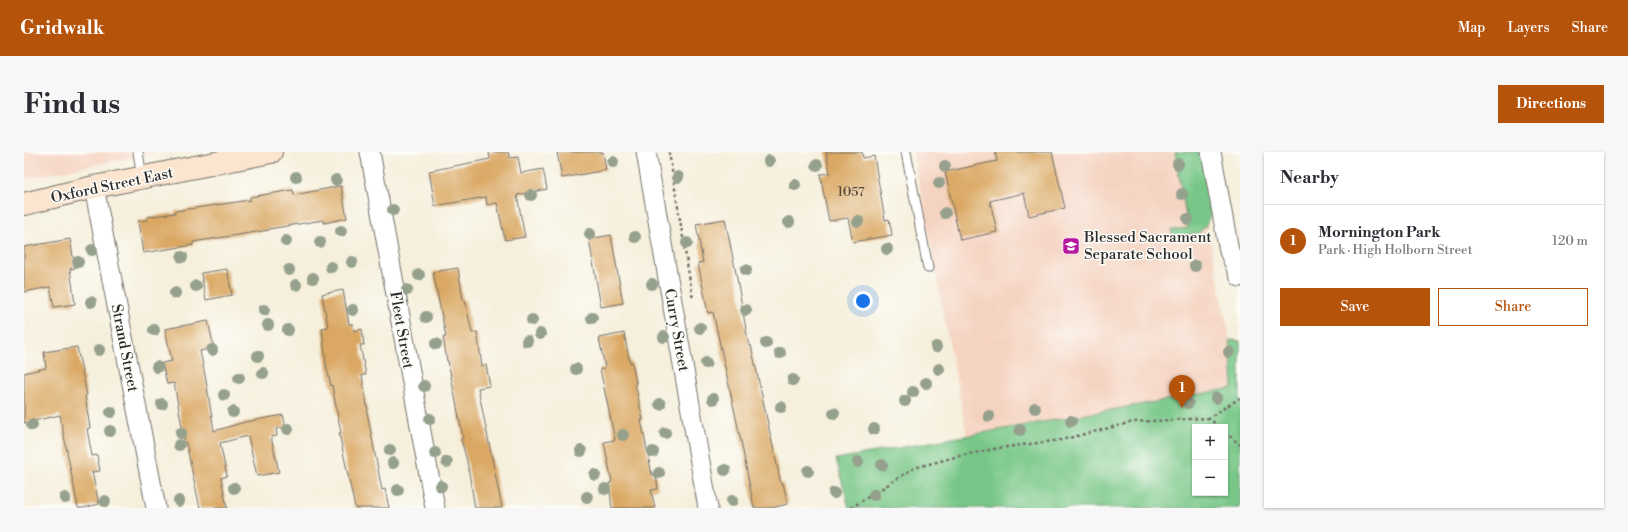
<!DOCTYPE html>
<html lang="en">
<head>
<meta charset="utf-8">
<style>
  :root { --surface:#fff; --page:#f7f7f7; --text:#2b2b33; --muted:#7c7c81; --line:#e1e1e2; --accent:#b45309 }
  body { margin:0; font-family:"Libre Bodoni",serif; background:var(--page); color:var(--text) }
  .controls { position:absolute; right:12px; bottom:12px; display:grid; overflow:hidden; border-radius:0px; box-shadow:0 1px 3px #0004 }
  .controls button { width:36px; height:36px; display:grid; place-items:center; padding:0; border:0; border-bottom:1px solid var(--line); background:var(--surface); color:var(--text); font:20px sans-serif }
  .you { position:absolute; left:839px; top:149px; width:14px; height:14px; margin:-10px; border:3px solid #fff; border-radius:50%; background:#1a73e8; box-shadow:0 0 0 6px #1a73e833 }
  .badge { display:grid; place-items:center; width:26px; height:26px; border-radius:50%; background:var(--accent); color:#fff; font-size:13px; font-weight:700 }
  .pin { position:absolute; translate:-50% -33px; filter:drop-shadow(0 1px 2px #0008) }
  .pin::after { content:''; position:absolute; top:21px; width:14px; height:12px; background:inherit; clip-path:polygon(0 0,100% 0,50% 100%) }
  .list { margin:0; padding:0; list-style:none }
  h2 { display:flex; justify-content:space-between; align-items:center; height:52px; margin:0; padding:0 16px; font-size:17px }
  h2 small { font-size:13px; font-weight:400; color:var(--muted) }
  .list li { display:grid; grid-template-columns:26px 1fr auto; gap:12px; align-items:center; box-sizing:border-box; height:72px; padding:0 16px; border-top:1px solid var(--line) }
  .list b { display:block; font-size:15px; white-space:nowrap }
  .list p { margin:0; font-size:13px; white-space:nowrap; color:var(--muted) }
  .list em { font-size:13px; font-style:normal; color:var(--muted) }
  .actions { display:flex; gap:8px; padding:12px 16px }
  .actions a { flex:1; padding:9px 0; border:1px solid var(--accent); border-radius:0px; text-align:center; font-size:14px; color:var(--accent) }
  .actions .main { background:var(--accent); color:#fff }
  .map { position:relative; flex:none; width:1216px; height:356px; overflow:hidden; border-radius:0px }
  header { display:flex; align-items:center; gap:24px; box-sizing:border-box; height:56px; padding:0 20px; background:var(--accent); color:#fff }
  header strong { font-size:19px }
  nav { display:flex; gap:22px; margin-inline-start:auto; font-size:14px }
  .intro { display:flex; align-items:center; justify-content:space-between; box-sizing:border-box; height:96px; padding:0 24px }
  h1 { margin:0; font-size:28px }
  .button { padding:10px 18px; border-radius:0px; background:var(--accent); color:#fff; font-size:14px; font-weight:700 }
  main { display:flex; gap:24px; padding:0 24px }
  aside { flex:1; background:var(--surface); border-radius:0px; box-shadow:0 1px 3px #0004 }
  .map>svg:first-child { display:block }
  .built { fill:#f5d3c1 }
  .green { fill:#78c788; stroke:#52795a; fill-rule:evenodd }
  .building { fill:#daa864 }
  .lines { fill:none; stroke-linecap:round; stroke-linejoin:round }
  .service-casing { stroke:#727069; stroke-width:11 }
  .minor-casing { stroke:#727069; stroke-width:21 }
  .secondary-casing { stroke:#727069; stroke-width:24 }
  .path { stroke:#727069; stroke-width:2.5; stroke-dasharray:3 3; stroke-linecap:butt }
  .service { stroke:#fff; stroke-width:9 }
  .minor { stroke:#fff; stroke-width:19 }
  .secondary { stroke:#fce5cf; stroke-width:22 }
  .tree { fill:#95a18c }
  .labels { text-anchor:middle; stroke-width:3; stroke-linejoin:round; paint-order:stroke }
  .number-label { font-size:13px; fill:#574a39 }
  .street-label { font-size:15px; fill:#2b2b2b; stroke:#fdfcf7 }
  .poi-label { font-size:15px; fill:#2b2b2b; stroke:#fdfcf7; text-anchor:start }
</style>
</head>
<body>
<header>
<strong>Gridwalk</strong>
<nav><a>Map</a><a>Layers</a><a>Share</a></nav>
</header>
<div class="intro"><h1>Find us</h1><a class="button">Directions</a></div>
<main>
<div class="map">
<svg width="1216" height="356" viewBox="0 0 1216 356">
  <rect width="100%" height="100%" fill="#fdfcf7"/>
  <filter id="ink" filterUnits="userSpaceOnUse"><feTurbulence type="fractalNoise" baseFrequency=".025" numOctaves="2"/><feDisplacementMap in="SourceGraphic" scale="8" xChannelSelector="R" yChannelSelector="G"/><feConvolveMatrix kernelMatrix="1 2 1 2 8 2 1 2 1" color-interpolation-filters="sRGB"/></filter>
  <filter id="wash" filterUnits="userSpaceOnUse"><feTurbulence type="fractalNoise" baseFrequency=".012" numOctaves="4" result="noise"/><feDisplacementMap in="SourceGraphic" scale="16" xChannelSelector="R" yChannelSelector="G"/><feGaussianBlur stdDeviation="0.9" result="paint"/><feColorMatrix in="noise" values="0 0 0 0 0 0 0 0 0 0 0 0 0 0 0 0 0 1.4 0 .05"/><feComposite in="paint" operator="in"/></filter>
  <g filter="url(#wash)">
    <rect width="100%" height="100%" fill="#f5efdb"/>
    <path class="built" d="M0,0H134L0,27Z
      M889,0H1169L1206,188L1209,236L943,284Z"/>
    <path class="green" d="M1151,0H1177L1188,59L1182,73L1175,81L1149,85L1147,78L1164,76Z
      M1206,188L1216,189V356H825L812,307L1209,236ZM1171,275H1201V341H1171Z"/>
    <g id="blocks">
      <path class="building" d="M465,0H484L486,6L494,5L497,21L519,17L523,37L493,43L501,85L481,88L473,51L463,53L462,45L411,54L405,19L466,7Z
        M533,0H579L582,18L538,26Z
        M802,0H838L839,6L850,4L861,68L865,67L868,83L829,90L824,66L805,69L796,22L806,21Z
        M971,0H1028L1041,56L1005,64L1000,41L966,49L973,80L936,88L921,20L973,9Z
        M317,34L323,66L300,71L299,68L245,77V78L169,90V93L119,101L114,69L123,68V65L151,61V59L226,48V45L269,38L270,43Z
        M701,67L712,121L725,194L727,193L757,332L759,331L764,352L747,356H730L717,289L689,160L684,161L674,111L679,110L672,72Z
        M587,83L599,151L577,155L565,87Z
        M46,87L51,116L46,117L51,152L30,155L26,135L0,140V95Z
        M434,116L439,148H441L448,181L453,180L458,214L462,213L466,234L454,236L478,356H451L443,309L437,287L439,286L424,209H423L419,185H422L409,120Z
        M203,117L208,143L182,148L177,121Z
        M319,138L325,172H329L330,179L338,177L340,193H336L342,223H338L344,260H343L358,338L361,337L365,356H331L315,281H317L308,233L307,234L302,212L298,176L304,175L298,142Z
        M184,169L190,196L176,199L182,228L190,279L221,270L259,263L262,275L252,277L253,284L247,285L255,320L233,324L224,284L196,291L203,324L197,326L203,356H176L162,291H161L150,231L143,232L138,211L148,209L141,177Z
        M600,181L606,211L608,210L612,231H611L619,268H617L628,323L632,322L634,337L627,338L631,356H588L585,331L588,330L580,290L591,288L576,217L581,216L575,186Z
        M53,195L63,243L61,244L66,276L63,277L68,304L73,303L76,319L68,320L75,352L59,356H54L36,263L0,271V221L22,216L20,200Z"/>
    </g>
  </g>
  <g filter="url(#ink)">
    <use href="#blocks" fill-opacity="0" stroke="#727069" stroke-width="1"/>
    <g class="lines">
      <defs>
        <path id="service" d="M114,0L118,26
          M882,0L904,116"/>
        <path id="minor" d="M346,0L411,356
          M622,0L684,356
          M1187,0L1205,99L1216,125
          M70,35L132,356"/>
        <path id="secondary" d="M0,52L70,35L247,0"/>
      </defs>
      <use href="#service" class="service-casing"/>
      <use href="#minor" class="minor-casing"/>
      <use href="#secondary" class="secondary-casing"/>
      <path class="path" d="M645,0L669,148
        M1195,275L1185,266L1216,246
        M1201,280L1216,293
        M827,356L890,316L935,304L975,296L1037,288L1109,270L1185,266"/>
      <use href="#service" class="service"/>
      <use href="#minor" class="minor"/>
      <use href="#secondary" class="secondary"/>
    </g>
    <g class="tree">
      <circle cx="745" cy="9" r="6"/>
      <circle cx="589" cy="10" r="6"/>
      <circle cx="1154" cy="12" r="6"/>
      <circle cx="793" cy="13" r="6"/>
      <circle cx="921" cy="14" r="6"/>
      <circle cx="272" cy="25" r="6"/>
      <circle cx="654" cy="25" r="6"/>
      <circle cx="312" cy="28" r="6"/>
      <circle cx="915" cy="31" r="6"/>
      <circle cx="771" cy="33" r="6"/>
      <circle cx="1158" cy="42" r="6"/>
      <circle cx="507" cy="43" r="6"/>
      <circle cx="369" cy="58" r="6"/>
      <circle cx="921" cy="61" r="6"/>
      <circle cx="1164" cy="67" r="6"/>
      <circle cx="834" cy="69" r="6"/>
      <circle cx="765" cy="70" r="6"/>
      <circle cx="317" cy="79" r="6"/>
      <circle cx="566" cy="82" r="6"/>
      <circle cx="611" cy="85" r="6"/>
      <circle cx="262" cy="89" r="6"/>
      <circle cx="296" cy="90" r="6"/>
      <circle cx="663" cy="91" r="6"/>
      <circle cx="863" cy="97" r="6"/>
      <circle cx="68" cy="98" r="6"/>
      <circle cx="158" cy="105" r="6"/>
      <circle cx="54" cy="110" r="6"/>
      <circle cx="328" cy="110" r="6"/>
      <circle cx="1171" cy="114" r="6"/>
      <circle cx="307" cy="115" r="6"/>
      <circle cx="265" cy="118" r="6"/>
      <circle cx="722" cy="118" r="6"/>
      <circle cx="395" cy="123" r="6"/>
      <circle cx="289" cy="126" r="6"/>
      <circle cx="628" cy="132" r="6"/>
      <circle cx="272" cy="133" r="6"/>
      <circle cx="172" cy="134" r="6"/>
      <circle cx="383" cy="138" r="6"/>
      <circle cx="151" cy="141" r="6"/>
      <circle cx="67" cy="150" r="6"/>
      <circle cx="240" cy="158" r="6"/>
      <circle cx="329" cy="158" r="6"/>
      <circle cx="722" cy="158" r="6"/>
      <circle cx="402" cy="165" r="6"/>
      <circle cx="568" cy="166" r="6"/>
      <circle cx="508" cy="168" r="6"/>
      <circle cx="244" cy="173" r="6"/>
      <circle cx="676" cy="176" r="6"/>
      <circle cx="130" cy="178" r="6"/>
      <circle cx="264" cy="178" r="6"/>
      <circle cx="516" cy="182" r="6"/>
      <circle cx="640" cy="185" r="6"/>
      <circle cx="503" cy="189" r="6"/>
      <circle cx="742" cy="191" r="6"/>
      <circle cx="412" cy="192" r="6"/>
      <circle cx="912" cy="195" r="6"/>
      <circle cx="75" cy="198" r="6"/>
      <circle cx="188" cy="198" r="6"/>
      <circle cx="1205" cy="200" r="6"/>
      <circle cx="756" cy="201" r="6"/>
      <circle cx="234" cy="204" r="6"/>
      <circle cx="682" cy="211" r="6"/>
      <circle cx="133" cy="215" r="6"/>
      <circle cx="552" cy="217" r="6"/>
      <circle cx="915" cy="217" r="6"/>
      <circle cx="239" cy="221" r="6"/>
      <circle cx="215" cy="226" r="6"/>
      <circle cx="769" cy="228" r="6"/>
      <circle cx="902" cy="231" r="6"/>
      <circle cx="400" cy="234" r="6"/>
      <circle cx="889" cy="240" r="6"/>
      <circle cx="200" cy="243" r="6"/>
      <circle cx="1192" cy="246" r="6"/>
      <circle cx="689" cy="247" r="6"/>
      <circle cx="881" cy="249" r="6"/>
      <circle cx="1164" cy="251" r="6"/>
      <circle cx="138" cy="252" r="6"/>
      <circle cx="636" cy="252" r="6"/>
      <circle cx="757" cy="255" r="6"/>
      <circle cx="1011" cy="256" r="6"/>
      <circle cx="87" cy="260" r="6"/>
      <circle cx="209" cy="260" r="6"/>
      <circle cx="810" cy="261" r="6"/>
      <circle cx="965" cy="264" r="6"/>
      <circle cx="406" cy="267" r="6"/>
      <circle cx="1047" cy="269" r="6"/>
      <circle cx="8" cy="273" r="6"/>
      <circle cx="264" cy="277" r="6"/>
      <circle cx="850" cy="277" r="6"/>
      <circle cx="996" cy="278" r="6"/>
      <circle cx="86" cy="279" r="6"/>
      <circle cx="157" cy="281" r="6"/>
      <circle cx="641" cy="281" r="6"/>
      <circle cx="599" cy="283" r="6"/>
      <circle cx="155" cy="293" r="6"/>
      <circle cx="366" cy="298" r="6"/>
      <circle cx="557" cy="299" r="6"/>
      <circle cx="629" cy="300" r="6"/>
      <circle cx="411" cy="301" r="6"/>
      <circle cx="423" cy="310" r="6"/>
      <circle cx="834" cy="310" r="6"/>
      <circle cx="369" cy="311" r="6"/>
      <circle cx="858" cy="313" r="6"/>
      <circle cx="701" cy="318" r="6"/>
      <circle cx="784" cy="319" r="6"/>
      <circle cx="635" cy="321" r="6"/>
      <circle cx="571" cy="323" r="6"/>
      <circle cx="417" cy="334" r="6"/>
      <circle cx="210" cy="336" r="6"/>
      <circle cx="581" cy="337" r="6"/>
      <circle cx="374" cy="338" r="6"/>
      <circle cx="810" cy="341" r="6"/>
      <circle cx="850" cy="343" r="6"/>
      <circle cx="563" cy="345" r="6"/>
      <circle cx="41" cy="346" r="6"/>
      <circle cx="81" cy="349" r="6"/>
      <circle cx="155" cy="349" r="6"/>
      <circle cx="708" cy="349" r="6"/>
    </g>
  </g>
  <defs>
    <symbol id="school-square" viewBox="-11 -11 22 22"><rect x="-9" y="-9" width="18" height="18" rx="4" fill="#b5179e" stroke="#fdfcf7"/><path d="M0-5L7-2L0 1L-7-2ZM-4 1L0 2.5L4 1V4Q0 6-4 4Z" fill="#fff"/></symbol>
  </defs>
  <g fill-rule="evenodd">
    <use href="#school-square" x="1037" y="84" width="20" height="20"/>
  </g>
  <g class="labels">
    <g class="number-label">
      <text x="827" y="44">1057</text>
    </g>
    <g class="street-label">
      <text transform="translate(88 33) rotate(-12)" y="5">Oxford Street East</text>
      <text transform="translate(378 178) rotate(80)" y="5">Fleet Street</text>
      <text transform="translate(653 178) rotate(80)" y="5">Curry Street</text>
      <text transform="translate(101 196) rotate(79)" y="5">Strand Street</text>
    </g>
    <g class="poi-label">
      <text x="1060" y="90">Blessed Sacrament<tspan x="1060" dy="17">Separate School</tspan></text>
    </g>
  </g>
</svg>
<div class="controls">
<button>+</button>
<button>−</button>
</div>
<div class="you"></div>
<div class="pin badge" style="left:1158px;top:256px">1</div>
</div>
<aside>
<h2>Nearby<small></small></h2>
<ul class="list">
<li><span class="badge">1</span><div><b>Mornington Park</b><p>Park · High Holborn Street</p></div><em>120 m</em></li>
</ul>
<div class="actions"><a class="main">Save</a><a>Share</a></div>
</aside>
</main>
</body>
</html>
